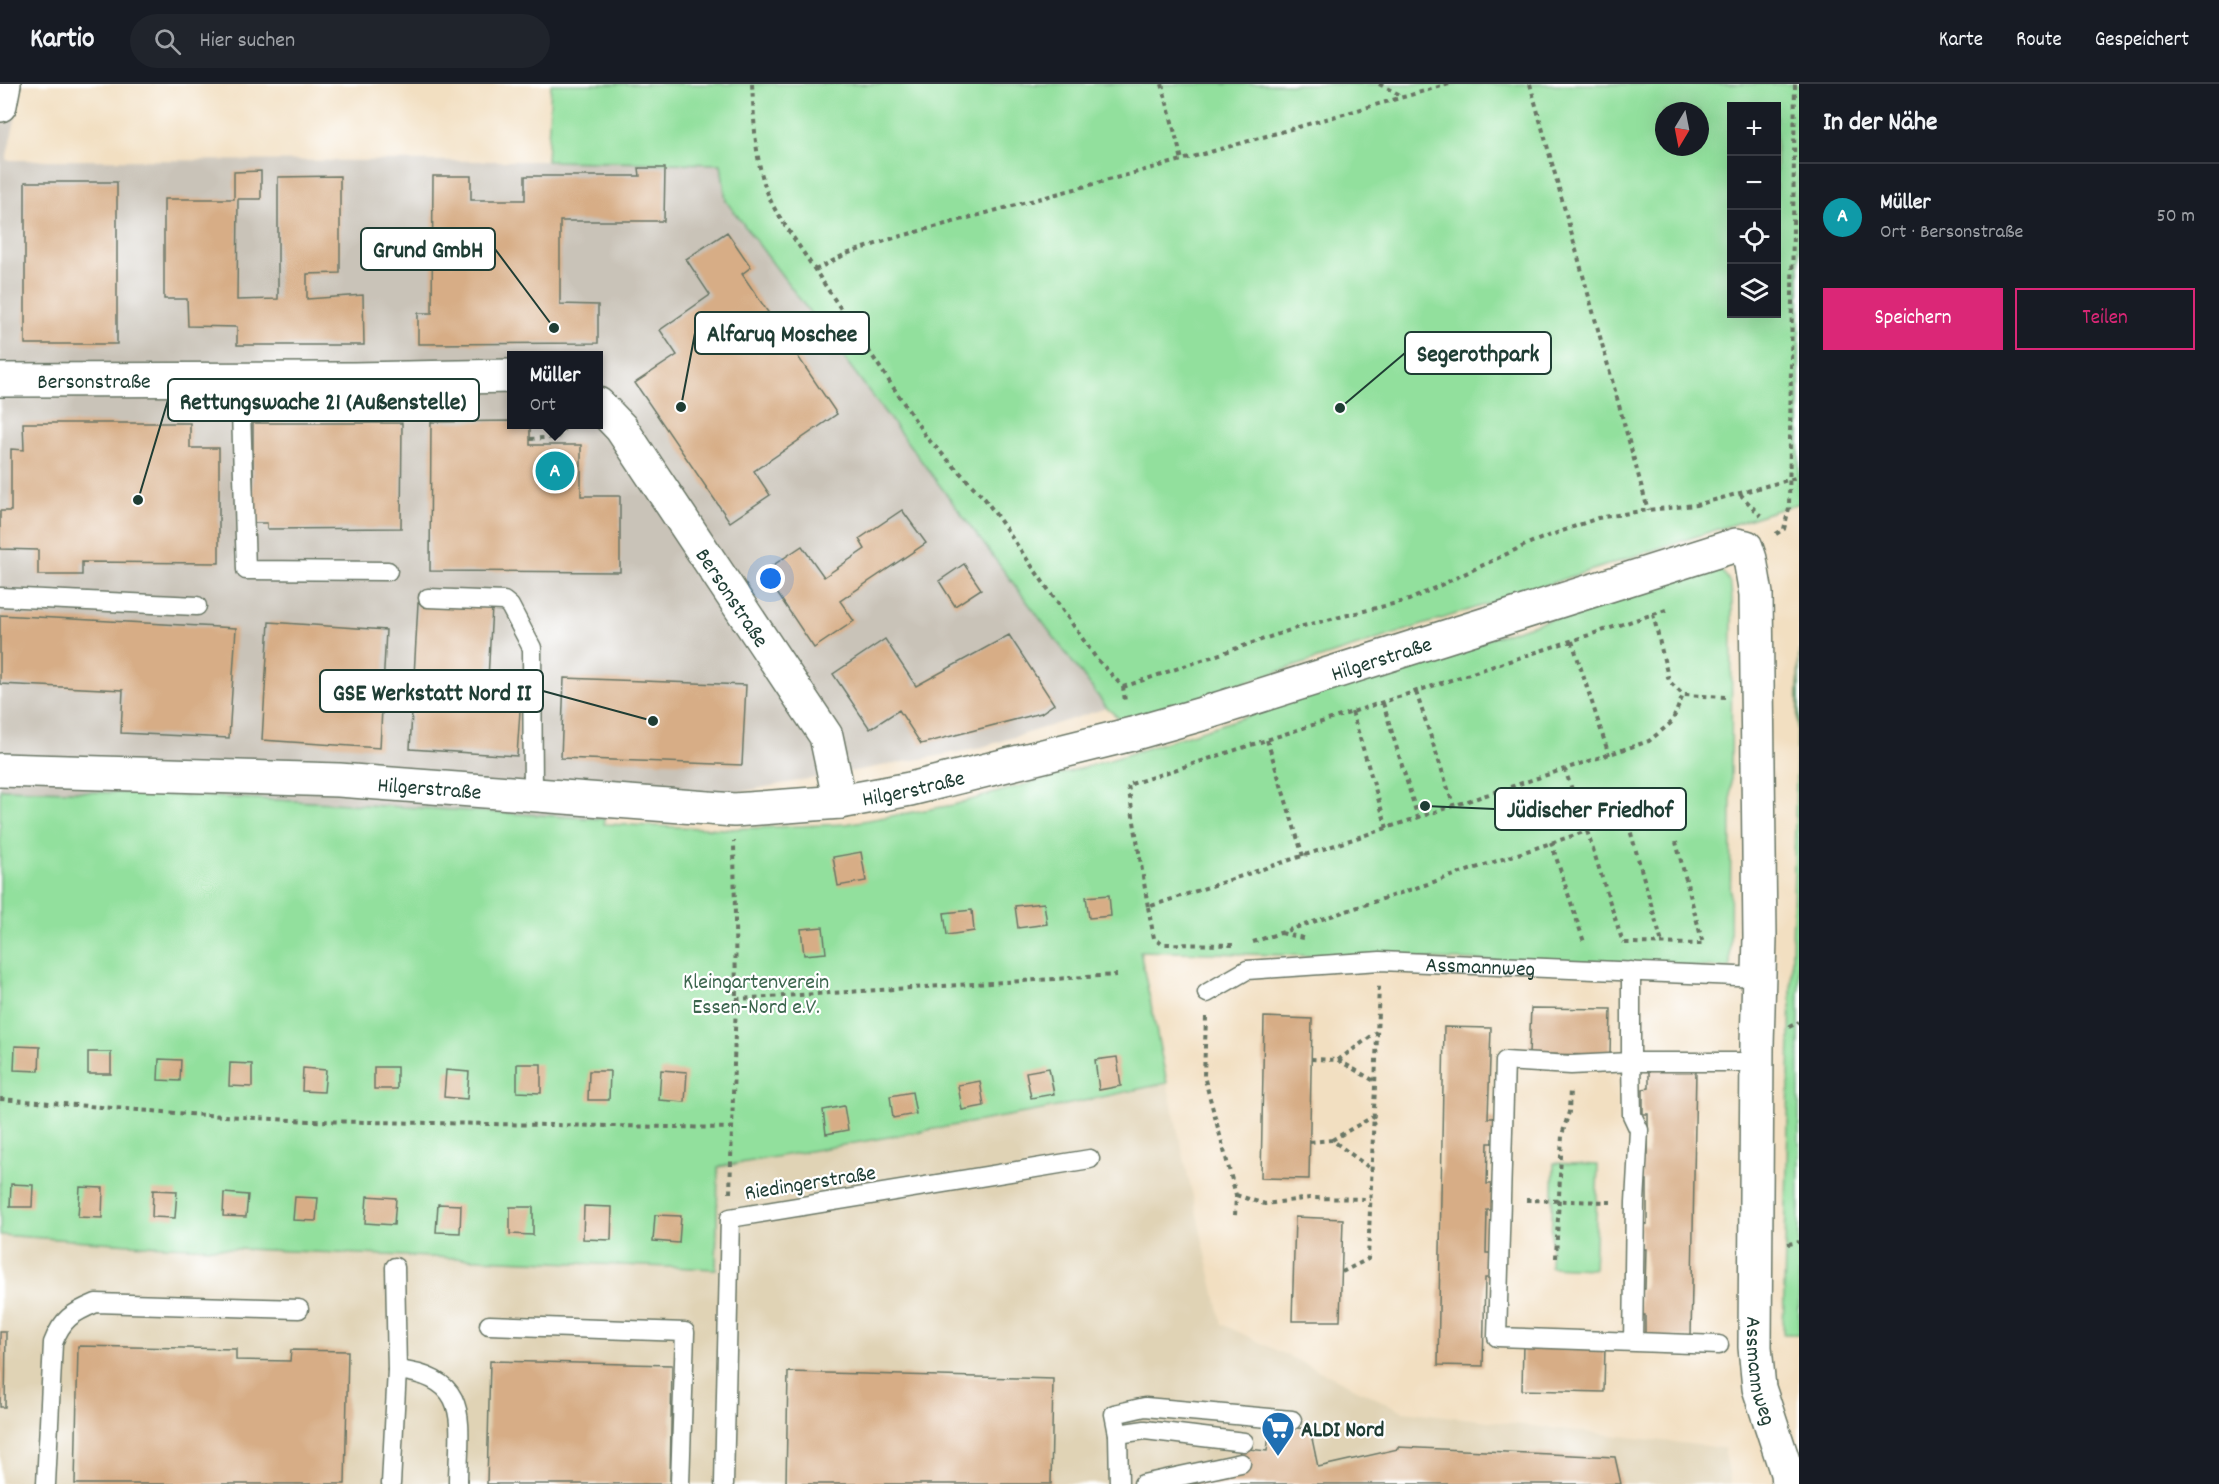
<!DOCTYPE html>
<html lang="de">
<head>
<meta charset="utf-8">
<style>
  :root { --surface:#171b24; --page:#20242c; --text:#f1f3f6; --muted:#9ea1a6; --line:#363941; --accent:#db2777 }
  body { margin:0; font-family:Dekko,sans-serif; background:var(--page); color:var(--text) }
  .controls { position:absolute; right:18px; top:18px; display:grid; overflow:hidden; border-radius:0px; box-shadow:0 6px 24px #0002 }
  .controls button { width:54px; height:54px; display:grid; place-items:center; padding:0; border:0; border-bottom:2px solid var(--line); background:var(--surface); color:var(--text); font:30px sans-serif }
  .compass { position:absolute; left:1655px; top:18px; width:54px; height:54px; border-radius:50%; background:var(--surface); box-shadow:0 6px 24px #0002; rotate:190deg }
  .you { position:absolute; left:771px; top:495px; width:21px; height:21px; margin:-15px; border:4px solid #fff; border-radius:50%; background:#1a73e8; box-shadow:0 0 0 9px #1a73e833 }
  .badge { display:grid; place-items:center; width:39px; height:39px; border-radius:50%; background:var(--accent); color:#fff; font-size:20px; font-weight:700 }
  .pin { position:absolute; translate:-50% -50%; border:3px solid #fff; box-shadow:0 2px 6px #0006 }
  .popup { position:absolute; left:507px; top:267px; width:96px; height:78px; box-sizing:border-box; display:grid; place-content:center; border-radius:0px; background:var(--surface); filter:drop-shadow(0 2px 4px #0005); font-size:20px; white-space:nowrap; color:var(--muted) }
  .popup b { font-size:22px; color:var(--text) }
  .popup::after { content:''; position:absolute; left:50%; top:100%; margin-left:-12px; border:12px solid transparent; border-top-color:var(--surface) }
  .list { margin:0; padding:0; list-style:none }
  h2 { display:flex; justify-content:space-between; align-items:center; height:78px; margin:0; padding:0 24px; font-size:26px }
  h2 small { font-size:20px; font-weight:400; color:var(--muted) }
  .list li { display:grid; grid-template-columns:39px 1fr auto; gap:18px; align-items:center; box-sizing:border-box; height:108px; padding:0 24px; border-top:2px solid var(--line) }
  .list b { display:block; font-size:22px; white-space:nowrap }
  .list p { margin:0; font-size:20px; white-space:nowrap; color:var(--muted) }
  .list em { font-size:20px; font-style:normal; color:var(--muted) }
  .actions { display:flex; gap:12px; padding:18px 24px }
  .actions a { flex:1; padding:14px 0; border:2px solid var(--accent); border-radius:0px; text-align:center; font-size:21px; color:var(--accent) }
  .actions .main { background:var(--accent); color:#fff }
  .icon { flex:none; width:33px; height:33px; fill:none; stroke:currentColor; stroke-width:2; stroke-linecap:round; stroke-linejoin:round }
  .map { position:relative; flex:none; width:1799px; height:1400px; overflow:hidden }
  header { display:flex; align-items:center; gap:36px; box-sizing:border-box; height:84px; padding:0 30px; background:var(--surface); border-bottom:2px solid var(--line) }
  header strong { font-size:28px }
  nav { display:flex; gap:33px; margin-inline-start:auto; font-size:21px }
  .search { width:420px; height:54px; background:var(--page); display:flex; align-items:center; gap:15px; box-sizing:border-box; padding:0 21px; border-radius:33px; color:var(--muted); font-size:22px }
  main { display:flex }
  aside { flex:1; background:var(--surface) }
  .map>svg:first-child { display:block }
  .built { fill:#e0d3b5 }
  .industrial { fill:#c9c3b8; fill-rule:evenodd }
  .green { fill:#92e09d; stroke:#588e68; stroke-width:1.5; fill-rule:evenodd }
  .building { fill:#d7ad86 }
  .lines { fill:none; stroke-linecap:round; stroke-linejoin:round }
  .lane-casing { stroke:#697665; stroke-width:21 }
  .street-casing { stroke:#697665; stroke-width:36 }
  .path { stroke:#697665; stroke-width:4; stroke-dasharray:4.5 4.5; stroke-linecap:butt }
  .lane { stroke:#fff; stroke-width:18 }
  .street { stroke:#fff; stroke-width:33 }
  .labels { text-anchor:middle; stroke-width:4.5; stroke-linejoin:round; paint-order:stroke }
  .street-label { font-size:22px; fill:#1f3d34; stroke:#fff }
  .park-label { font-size:22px; fill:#3c664e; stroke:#fff }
  .poi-label { font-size:22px; font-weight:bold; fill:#1f3d34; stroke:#fff; text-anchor:start }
  .leader { fill:none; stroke:#1f3d34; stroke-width:2 }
  .callout-dot { fill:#1f3d34; stroke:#fff; stroke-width:2 }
  .callout { fill:#fff; stroke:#1f3d34; stroke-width:2 }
  .callout-label { font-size:24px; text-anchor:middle; font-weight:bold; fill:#1f3d34 }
</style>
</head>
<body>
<header>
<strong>Kartio</strong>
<div class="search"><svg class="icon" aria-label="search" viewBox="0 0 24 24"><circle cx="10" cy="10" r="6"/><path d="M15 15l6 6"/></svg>Hier suchen</div>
<nav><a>Karte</a><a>Route</a><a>Gespeichert</a></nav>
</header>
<main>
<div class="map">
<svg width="1799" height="1400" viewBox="0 0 1799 1400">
  <rect width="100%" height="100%" fill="#fff"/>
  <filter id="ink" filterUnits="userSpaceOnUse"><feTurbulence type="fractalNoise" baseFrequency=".0167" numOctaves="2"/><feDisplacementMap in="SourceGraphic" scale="12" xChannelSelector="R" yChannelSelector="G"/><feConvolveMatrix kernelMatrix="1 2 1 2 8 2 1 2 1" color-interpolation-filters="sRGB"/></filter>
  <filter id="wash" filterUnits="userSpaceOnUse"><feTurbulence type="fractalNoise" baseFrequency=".008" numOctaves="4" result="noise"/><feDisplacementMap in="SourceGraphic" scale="24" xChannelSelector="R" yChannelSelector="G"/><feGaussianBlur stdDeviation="1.35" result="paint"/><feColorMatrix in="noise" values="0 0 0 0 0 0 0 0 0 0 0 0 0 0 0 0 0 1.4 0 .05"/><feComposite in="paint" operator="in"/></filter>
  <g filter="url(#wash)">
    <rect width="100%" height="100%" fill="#f2dfc1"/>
    <path class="built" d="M1167,999L1222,1240L1403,1327L1724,1364L1731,1400H0V1151L145,1161L718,1083L1042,1026Z"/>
    <path class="industrial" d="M0,0H23L6,76L547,77L721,80L726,117L1107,624L976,665L776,701L604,735L372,721L108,708L0,705ZM512,272H598V340H512Z"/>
    <path class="green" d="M551,0H1799V419L1123,638L1107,624L726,117L721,80L547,77ZM1732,22H1776V230H1732ZM1664,27H1700V63H1664Z
      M1716,482C1732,495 1732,503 1732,523L1730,884L1140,867L1167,999L1042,1026L718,1083L716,1185L145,1161L0,1151V705C201,710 403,723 604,735V740L726,745L846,740L953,721L1110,676Z
      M1799,566V1250H1783Z
      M1554,1079L1598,1081L1594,1185L1550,1183Z"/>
    <g id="blocks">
      <path class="building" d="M639,84H665L664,137H560V220L598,221V259L418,260V229H432L433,92H471V116H525V92H640Z
        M261,87V115H238L237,216L278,215V93L340,92V189L307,190V215L363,211L364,261H237V243L188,242L187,215H164V115H234V88Z
        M25,98H117V260H25Z
        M727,148L751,183L742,190L837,330L754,387L770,411L730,438L635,299L677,271L660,246L710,211L686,175Z
        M512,337V340H530V361H581V412H620V488L430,487L431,338Z
        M23,339H190V364H219V479L82,478V491H38V466L0,465V427H11V365L24,366Z
        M253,339H402L401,444L267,445V439H253Z
        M902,426L926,459L840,517L854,537L814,564L763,488L802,462L824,493L865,465L859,455Z
        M964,480L981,505L955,522L939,497Z
        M418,519L492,523L488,595L522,597L517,672L410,665Z
        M0,531L236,544L229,654L121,649L123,606L0,600Z
        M269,538L386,546L380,664L262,656Z
        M1009,551L1054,620L1041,629L921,660L899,626L870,645L833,590L885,555L916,602Z
        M564,594L746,601L742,681L561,674Z
        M861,768L866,797L838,802L833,773Z
        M1109,811L1111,832L1089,834L1086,813Z
        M1044,819L1047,840L1018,844L1015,822Z
        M972,826L974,847L947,851L944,829Z
        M823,843L826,869L804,871L801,845Z
        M1531,924L1611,925L1610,971L1529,970Z
        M1264,933L1312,935L1309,1095L1261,1094Z
        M1444,943L1491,944L1488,1034H1495V1059H1488L1487,1100H1493V1126H1487L1486,1169H1492L1491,1194H1485L1483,1282L1438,1281Z
        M15,962L40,963L39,987L14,986Z
        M88,968H111V990H88Z
        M1117,973L1121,1002L1099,1006L1095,976Z
        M159,975L181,976L180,997L158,996Z
        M230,979L252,980V1003L229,1002Z
        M517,980H541V1009L517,1008Z
        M374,983H397V1005H374Z
        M303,984L326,986L324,1008L302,1007Z
        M1049,984L1054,1010L1031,1014L1026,988Z
        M1649,984L1696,986L1691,1253L1645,1252V1231H1639L1640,1205H1645L1646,1165H1640L1641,1139L1647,1140V1096H1642V1071H1648V1030H1643V1005L1649,1004Z
        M446,986L469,988L467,1015L444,1013Z
        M661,986L687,988L685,1018L659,1016Z
        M589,987H610L609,1016H588Z
        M980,997L984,1022L962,1026L958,1001Z
        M912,1008L916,1030L893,1034L890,1012Z
        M844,1022L848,1046L826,1050L823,1026Z
        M11,1100L33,1101L32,1123H10Z
        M80,1103L103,1104L102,1134L78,1133Z
        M153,1106L177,1107L175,1134L152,1133Z
        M224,1109L248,1111L246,1133L223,1132Z
        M367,1112L396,1114L394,1141L365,1139Z
        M295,1113L318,1114L316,1137L293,1136Z
        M438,1120L461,1121L460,1149L436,1148Z
        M584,1122L612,1123L611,1156L583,1155Z
        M510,1123H533V1151L510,1150Z
        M655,1131L681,1132L679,1159L653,1157Z
        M1295,1133L1343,1135L1340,1237H1292Z
        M0,1248H6L5,1323H0Z
        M1523,1259L1605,1261L1604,1308L1522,1306Z
        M78,1262L236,1265V1276L290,1277L291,1266L348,1267L345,1400H75Z
        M490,1277L672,1281L670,1400H487Z
        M788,1288L1053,1295L1051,1400H786Z
        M1270,1342L1310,1345L1318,1383L1398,1365V1363L1615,1373L1621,1400H1185L1241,1379L1239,1364L1267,1367Z"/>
    </g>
  </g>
  <g filter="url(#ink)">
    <use href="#blocks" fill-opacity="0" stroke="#697665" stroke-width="1.5"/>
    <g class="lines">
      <defs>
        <g id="lane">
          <path d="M240,295L246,486L388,487"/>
          <path d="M0,513L197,522"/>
          <path d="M428,514L504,517L510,522L532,564L533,710"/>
          <path d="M1631,887V978H1757"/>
          <path id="s1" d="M1207,909L1247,886L1380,877L1760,893"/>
          <path d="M395,1183L397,1286"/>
          <path d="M489,1241L685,1248L680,1400"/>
          <path d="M1633,1258L1635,1118L1639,1046L1632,1031L1631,978L1571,981L1505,977L1497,1253L1719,1261"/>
          <path d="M1118,1350L1145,1346L1244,1358"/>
          <path d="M46,1400L53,1259C62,1235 72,1229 96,1219L299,1225"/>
          <path d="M391,1400L397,1286C474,1294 458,1340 458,1400"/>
          <path d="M724,1400L730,1134L1090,1075"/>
          <path d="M1119,1400L1118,1350L1114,1330L1145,1323L1292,1336"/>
          <path d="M1143,1400L1241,1379"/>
        </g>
        <g id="street">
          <path d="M0,21L4,0"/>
          <path id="s2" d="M0,296L354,295L512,292"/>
          <path id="s3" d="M598,320L621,344L826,652L840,718"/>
          <path id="s4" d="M0,686L339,696L734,726L840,718L910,705L1132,650L1202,630L1736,461L1746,463L1750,475L1756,510L1760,853L1757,961L1755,1263L1759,1304L1787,1389L1788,1400"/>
        </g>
      </defs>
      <use href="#lane" class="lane-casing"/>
      <use href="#street" class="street-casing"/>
      <path class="path" d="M752,0C755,45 754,89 777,129L927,354L985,415L1096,574L1123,603L1125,617
        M1162,0L1182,76
        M1379,0L1404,13
        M1530,0L1648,426
        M815,186L846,170L894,154L1182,76L1449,0
        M530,355L557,353L568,340
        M1740,410L1761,432
        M1776,450L1784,445L1789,424L1795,0
        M1666,526L1128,701L1148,823L1649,657L1672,638L1683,611L1725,613
        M1653,530L1669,597L1683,611
        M1572,557L1609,671
        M1123,603L1299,543L1409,516L1532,458L1598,434L1648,426L1696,421L1799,393
        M1416,608L1454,723
        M1383,619L1418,734
        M1352,628L1387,744
        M1267,656L1303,772
        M1621,714L1662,859
        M1587,747L1623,859
        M1551,758L1584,858
        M1148,823L1154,854L1162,860L1237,861
        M1281,849L1303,854
        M1253,858L1587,747L1565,686
        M1625,859L1703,860L1676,758
        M736,915L1117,891
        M1206,933L1204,992L1236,1111L1235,1132
        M1789,943L1799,938
        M1311,975L1338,976L1377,948
        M1338,976L1376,998
        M0,1015L189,1030L309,1037L732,1044
        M1332,1056L1374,1032
        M1310,1058L1332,1056L1371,1085
        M730,1109L736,915L734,757
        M1236,1111L1265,1120L1310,1114L1371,1115
        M1526,1116L1611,1118
        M1788,1160L1799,1158
        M1556,1174L1562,1051L1569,1028L1570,1005
        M1342,1188L1368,1175L1379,902"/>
      <use href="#lane" class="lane"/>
      <use href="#street" class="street"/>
    </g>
  </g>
  <defs>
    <symbol id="supermarket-pin" viewBox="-11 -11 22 30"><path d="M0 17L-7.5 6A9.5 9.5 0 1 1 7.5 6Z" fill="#1f6fb2" stroke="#fff"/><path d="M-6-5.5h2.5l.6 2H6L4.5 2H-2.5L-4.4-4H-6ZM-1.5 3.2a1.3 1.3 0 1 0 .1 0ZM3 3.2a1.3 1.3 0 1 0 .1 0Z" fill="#fff"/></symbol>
  </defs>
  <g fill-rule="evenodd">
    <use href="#supermarket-pin" x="1259" y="1325" width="38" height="52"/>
  </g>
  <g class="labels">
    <g class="street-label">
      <text dy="8" stroke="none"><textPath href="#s2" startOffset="94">Bersonstraße</textPath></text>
      <text dy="8" stroke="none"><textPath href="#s3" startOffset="236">Bersonstraße</textPath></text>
      <text dy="8" stroke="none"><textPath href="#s4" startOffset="1402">Hilgerstraße</textPath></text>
      <text dy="8" stroke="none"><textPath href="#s4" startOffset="430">Hilgerstraße</textPath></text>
      <text dy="8" stroke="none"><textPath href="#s4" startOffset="916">Hilgerstraße</textPath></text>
      <text dy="8" stroke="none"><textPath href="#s1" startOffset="280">Assmannweg</textPath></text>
      <text transform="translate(810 1097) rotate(-9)" y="8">Riedingerstraße</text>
      <text dy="8" stroke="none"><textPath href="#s4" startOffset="2610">Assmannweg</textPath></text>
    </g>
    <g class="park-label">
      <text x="756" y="904">Kleingartenverein<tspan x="756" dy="25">Essen-Nord e.V.</tspan></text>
    </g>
    <g class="poi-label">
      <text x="1301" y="1352">ALDI Nord</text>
    </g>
  </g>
  <path class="leader" d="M554 244L495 165M681 323L695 249M1340 324L1405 269M138 416L168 316M653 637L543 607M1425 722L1495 725"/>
  <g class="callout-dot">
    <circle cx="554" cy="244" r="6"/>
    <circle cx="681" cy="323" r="6"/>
    <circle cx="1340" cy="324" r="6"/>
    <circle cx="138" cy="416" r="6"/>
    <circle cx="653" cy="637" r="6"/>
    <circle cx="1425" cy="722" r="6"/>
  </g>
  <g class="callout">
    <rect x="361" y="144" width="134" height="42" rx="6"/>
    <rect x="695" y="228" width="174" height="42" rx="6"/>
    <rect x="1405" y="248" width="146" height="42" rx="6"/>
    <rect x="168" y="295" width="311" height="42" rx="6"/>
    <rect x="320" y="586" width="223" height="42" rx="6"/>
    <rect x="1495" y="704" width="191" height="42" rx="6"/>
  </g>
  <g class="callout-label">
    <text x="428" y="173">Grund GmbH</text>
    <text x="782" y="257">Alfaruq Moschee</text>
    <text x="1478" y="277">Segerothpark</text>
    <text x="323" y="325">Rettungswache 21 (Außenstelle)</text>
    <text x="432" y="616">GSE Werkstatt Nord II</text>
    <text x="1590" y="733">Jüdischer Friedhof</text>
  </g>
</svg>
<div class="controls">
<button>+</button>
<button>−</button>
<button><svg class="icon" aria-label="locate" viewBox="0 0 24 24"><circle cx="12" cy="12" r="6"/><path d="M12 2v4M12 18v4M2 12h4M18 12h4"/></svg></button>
<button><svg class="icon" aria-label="layers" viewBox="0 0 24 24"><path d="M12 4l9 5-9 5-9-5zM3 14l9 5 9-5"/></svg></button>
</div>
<svg class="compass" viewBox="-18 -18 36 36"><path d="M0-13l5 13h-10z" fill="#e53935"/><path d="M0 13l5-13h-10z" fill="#9ea1a6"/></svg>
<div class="you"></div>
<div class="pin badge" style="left:555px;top:387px;background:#0f9aa8">A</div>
<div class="popup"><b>Müller</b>Ort</div>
</div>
<aside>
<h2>In der Nähe<small></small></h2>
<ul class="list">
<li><span class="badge" style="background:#0f9aa8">A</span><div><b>Müller</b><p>Ort · Bersonstraße</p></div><em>50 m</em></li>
</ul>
<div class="actions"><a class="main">Speichern</a><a>Teilen</a></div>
</aside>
</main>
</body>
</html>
